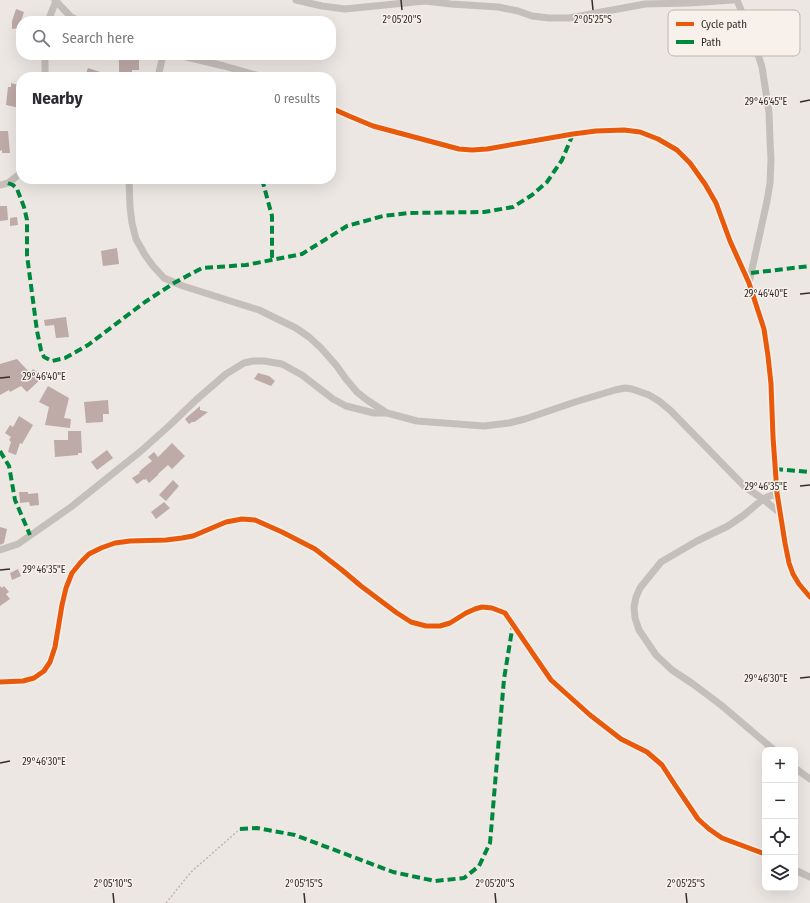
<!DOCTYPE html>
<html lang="en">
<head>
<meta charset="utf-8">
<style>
  :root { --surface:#fff; --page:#f7f7f7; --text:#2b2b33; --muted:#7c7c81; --line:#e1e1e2 }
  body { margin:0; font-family:"Fira Sans Condensed",sans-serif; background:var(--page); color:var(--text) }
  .controls { position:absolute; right:12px; bottom:12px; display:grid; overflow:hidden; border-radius:8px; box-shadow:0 4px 16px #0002 }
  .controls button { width:36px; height:36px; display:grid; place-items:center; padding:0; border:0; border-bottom:1px solid var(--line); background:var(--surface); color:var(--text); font:20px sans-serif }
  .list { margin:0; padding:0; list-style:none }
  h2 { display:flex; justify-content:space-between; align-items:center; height:52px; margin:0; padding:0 16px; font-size:17px }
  h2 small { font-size:13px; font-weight:400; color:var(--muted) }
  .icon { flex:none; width:22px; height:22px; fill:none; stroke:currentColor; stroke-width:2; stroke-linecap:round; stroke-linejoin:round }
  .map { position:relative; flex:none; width:810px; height:903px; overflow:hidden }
  .search { position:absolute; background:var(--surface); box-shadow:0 4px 16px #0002; left:16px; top:16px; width:320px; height:44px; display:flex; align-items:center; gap:10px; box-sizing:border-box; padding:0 14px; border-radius:16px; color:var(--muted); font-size:15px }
  .panel { position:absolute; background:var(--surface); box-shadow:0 4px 16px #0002; left:16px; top:72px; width:320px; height:112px; border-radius:16px }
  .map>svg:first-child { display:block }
  .building { fill:#beaaa6 }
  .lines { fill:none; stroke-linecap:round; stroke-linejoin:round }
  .path { stroke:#beb7b4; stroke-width:1.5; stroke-dasharray:2 2; stroke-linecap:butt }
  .minor { stroke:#c5bfbc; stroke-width:7 }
  .quiet { stroke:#00873e; stroke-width:4; stroke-dasharray:8 4; stroke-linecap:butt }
  .cycleway-casing { stroke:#f8f1eb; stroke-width:8 }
  .cycleway { stroke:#e8590c; stroke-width:5 }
  .ticks { fill:none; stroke:#362d2a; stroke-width:1.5 }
  .key { fill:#f8f1eb; stroke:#beb6b1; stroke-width:1 }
  .key-label { font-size:11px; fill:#362d2a }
  .ticks-label { font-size:10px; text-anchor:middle; fill:#362d2a; stroke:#f8f1eb; stroke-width:3; stroke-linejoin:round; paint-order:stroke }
</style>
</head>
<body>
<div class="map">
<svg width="810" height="903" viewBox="0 0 810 903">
  <rect width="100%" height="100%" fill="#ece7e3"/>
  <path class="building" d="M16,9L24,12L20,24V28L12,29V21Z
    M123,55H139V70H132V77H119V56H123Z
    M88,68L100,72L98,77H85Z
    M11,83L19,85V87H21V104H20V108L6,105L8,87H11Z
    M0,131H8L10,153H2V150L0,151Z
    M0,206H7L8,220L0,221Z
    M17,217L18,225L10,226V218Z
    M117,248L119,264L103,266L101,251Z
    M66,317L69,337L56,338L54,325L45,326L44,320Z
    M17,359L30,373L33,369L37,372L38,371L43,377L27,392L21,386L10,392L9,390L0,395V364Z
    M258,373L269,376L275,381L271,386L254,379Z
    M48,386L69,398L64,418L71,419L70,428L45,425L49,407L39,402Z
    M108,400L109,414H103V422L86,423L84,402Z
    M200,406V410L208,412L196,421L194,422H192L189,424L185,419Z
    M19,416L33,425L22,444L20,443L16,455L8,452L11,442L9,440L11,437L5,433L10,425L13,427Z
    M68,431H81L82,453H78V455L55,457L54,440H68Z
    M172,443L185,456L172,469L168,465L158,474V475L149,483L146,479L144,480V479L137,484L132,478L140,473L139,472L142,469L152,461L148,457L154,452L158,457Z
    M107,450L113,458L97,470L91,462Z
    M173,480L179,486L166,501L159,495Z
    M19,492H28V494L38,493L39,505L30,506L29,502L20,503Z
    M164,502L170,508L156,519L151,512Z
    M0,527L7,529L4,543L0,545Z
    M18,569L21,576L12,580L10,573Z
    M0,586L2,588L4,586L9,592L6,594L10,599L0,606Z"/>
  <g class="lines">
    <path class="path" d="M166,903L191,872L240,829"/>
    <path class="minor" d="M55,0L71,17L79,21
      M296,0L322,6L345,9L425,1L451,4L498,7L518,11L532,16L549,18H569L645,4L689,3L733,0
      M737,0L756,48L762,67L769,112L770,141L771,159L770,183L767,201L749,283
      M48,21L56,1
      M178,55L224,66L263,77
      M45,77V55
      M158,77L163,55
      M331,108L349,116L373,126L459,149L472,150L487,149L573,134L596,131L624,130L640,132L658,139L677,150L690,163L705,184L716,203L730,241L749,283L764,329L768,356L771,384L773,437L777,493L785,543L789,563L793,574L799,584L810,597
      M129,179L130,207L132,223L136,239L145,255L153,266L164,278L183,286L259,310L296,328L309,337L321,348L336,365L346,379L357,392L367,400L387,413L417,421L484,426L509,423L525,419L575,402L615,390L625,388L632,389L649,395L659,401L671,411L745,487L763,499L780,513
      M0,185L8,183L21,173
      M0,550L18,544L71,507L141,451L170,425L196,400L226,374L244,363L253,361H264L282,364L302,375L333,399L346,406L374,413H387
      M0,682L23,681L34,678L44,671L50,662L55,647L62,605L66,588L72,573L81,562L89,554L101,548L115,543L130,541L166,540L182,538L193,536L226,522L242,519L255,520L282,532L315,549L342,570L361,586L397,613L411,622L426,626H440L450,623L466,613L475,609L482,607L492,608L505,613L551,680L590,715L621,739L647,752L662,765L675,785L698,819L709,829L722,838L765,854
      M774,750L721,705L693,684L672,670L656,655L639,630L635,618L634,607L636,597L640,588L661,562L697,541L728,526L744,515L763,499L777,493
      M795,768L810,779
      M795,870L810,877"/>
    <path class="quiet" d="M262,179L272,216V260
      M8,183L13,185L17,189L24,207L27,220V255L37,331L41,350L44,357L52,361L65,358L88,345L145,302L174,283L202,268L246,265L302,254L347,226L383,216L409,213L484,212L513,207L532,195L547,182L562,160L573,134
      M751,273L810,266
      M0,451L9,466L15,500L30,535
      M775,469L810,472
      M240,829L257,828L295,835L393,872L435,881L464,878L479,866L490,843L504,679L513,624"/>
    <defs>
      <path id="cycleway" d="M331,108L349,116L373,126L459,149L472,150L487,149L573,134L596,131L624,130L640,132L658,139L677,150L690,163L705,184L716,203L730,241L749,283L764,329L768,356L771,384L773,437L777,493L785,543L789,563L793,574L799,584L810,597
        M0,682L23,681L34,678L44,671L50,662L55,647L62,605L66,588L72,573L81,562L89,554L101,548L115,543L130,541L166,540L182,538L193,536L226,522L242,519L255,520L282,532L315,549L342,570L361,586L397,613L411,622L426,626H440L450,623L466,613L475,609L482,607L492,608L505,613L551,680L590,715L621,739L647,752L662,765L675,785L698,819L709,829L722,838L765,854"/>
    </defs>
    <use href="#cycleway" class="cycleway-casing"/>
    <use href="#cycleway" class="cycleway"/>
  </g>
  <path class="ticks" d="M401,0L402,10M592,0L593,10M800,102L810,100M800,294L810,293M0,378L10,377M800,486L810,485M0,570L10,569M800,678L810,677M0,763L10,761M113,893L114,903M304,893L305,903M495,893L496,903M686,893L687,903"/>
  <rect x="668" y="10" width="132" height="46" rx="6" class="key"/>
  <rect x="676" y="22" width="18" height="4" fill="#e8590c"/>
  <rect x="676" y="40" width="18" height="4" fill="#00873e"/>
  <g class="key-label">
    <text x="701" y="28">Cycle path</text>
    <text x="701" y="46">Path</text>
  </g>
  <g class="ticks-label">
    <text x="402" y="23">2°05'20"S</text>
    <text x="593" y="23">2°05'25"S</text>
    <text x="766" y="105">29°46'45"E</text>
    <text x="766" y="297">29°46'40"E</text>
    <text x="44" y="380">29°46'40"E</text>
    <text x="766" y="490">29°46'35"E</text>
    <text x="44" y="573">29°46'35"E</text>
    <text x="766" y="682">29°46'30"E</text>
    <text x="44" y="765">29°46'30"E</text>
    <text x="113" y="887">2°05'10"S</text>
    <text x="304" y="887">2°05'15"S</text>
    <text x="495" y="887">2°05'20"S</text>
    <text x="686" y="887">2°05'25"S</text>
  </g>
</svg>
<div class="controls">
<button>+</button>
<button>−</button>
<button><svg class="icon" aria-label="locate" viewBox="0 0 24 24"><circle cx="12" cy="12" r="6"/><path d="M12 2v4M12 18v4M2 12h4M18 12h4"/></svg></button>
<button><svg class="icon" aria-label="layers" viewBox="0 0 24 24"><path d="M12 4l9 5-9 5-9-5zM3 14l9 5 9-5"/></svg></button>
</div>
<div class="search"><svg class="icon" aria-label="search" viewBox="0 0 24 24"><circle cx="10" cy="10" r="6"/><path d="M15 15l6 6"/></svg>Search here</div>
<section class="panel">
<h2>Nearby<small>0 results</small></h2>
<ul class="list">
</ul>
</section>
</div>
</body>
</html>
